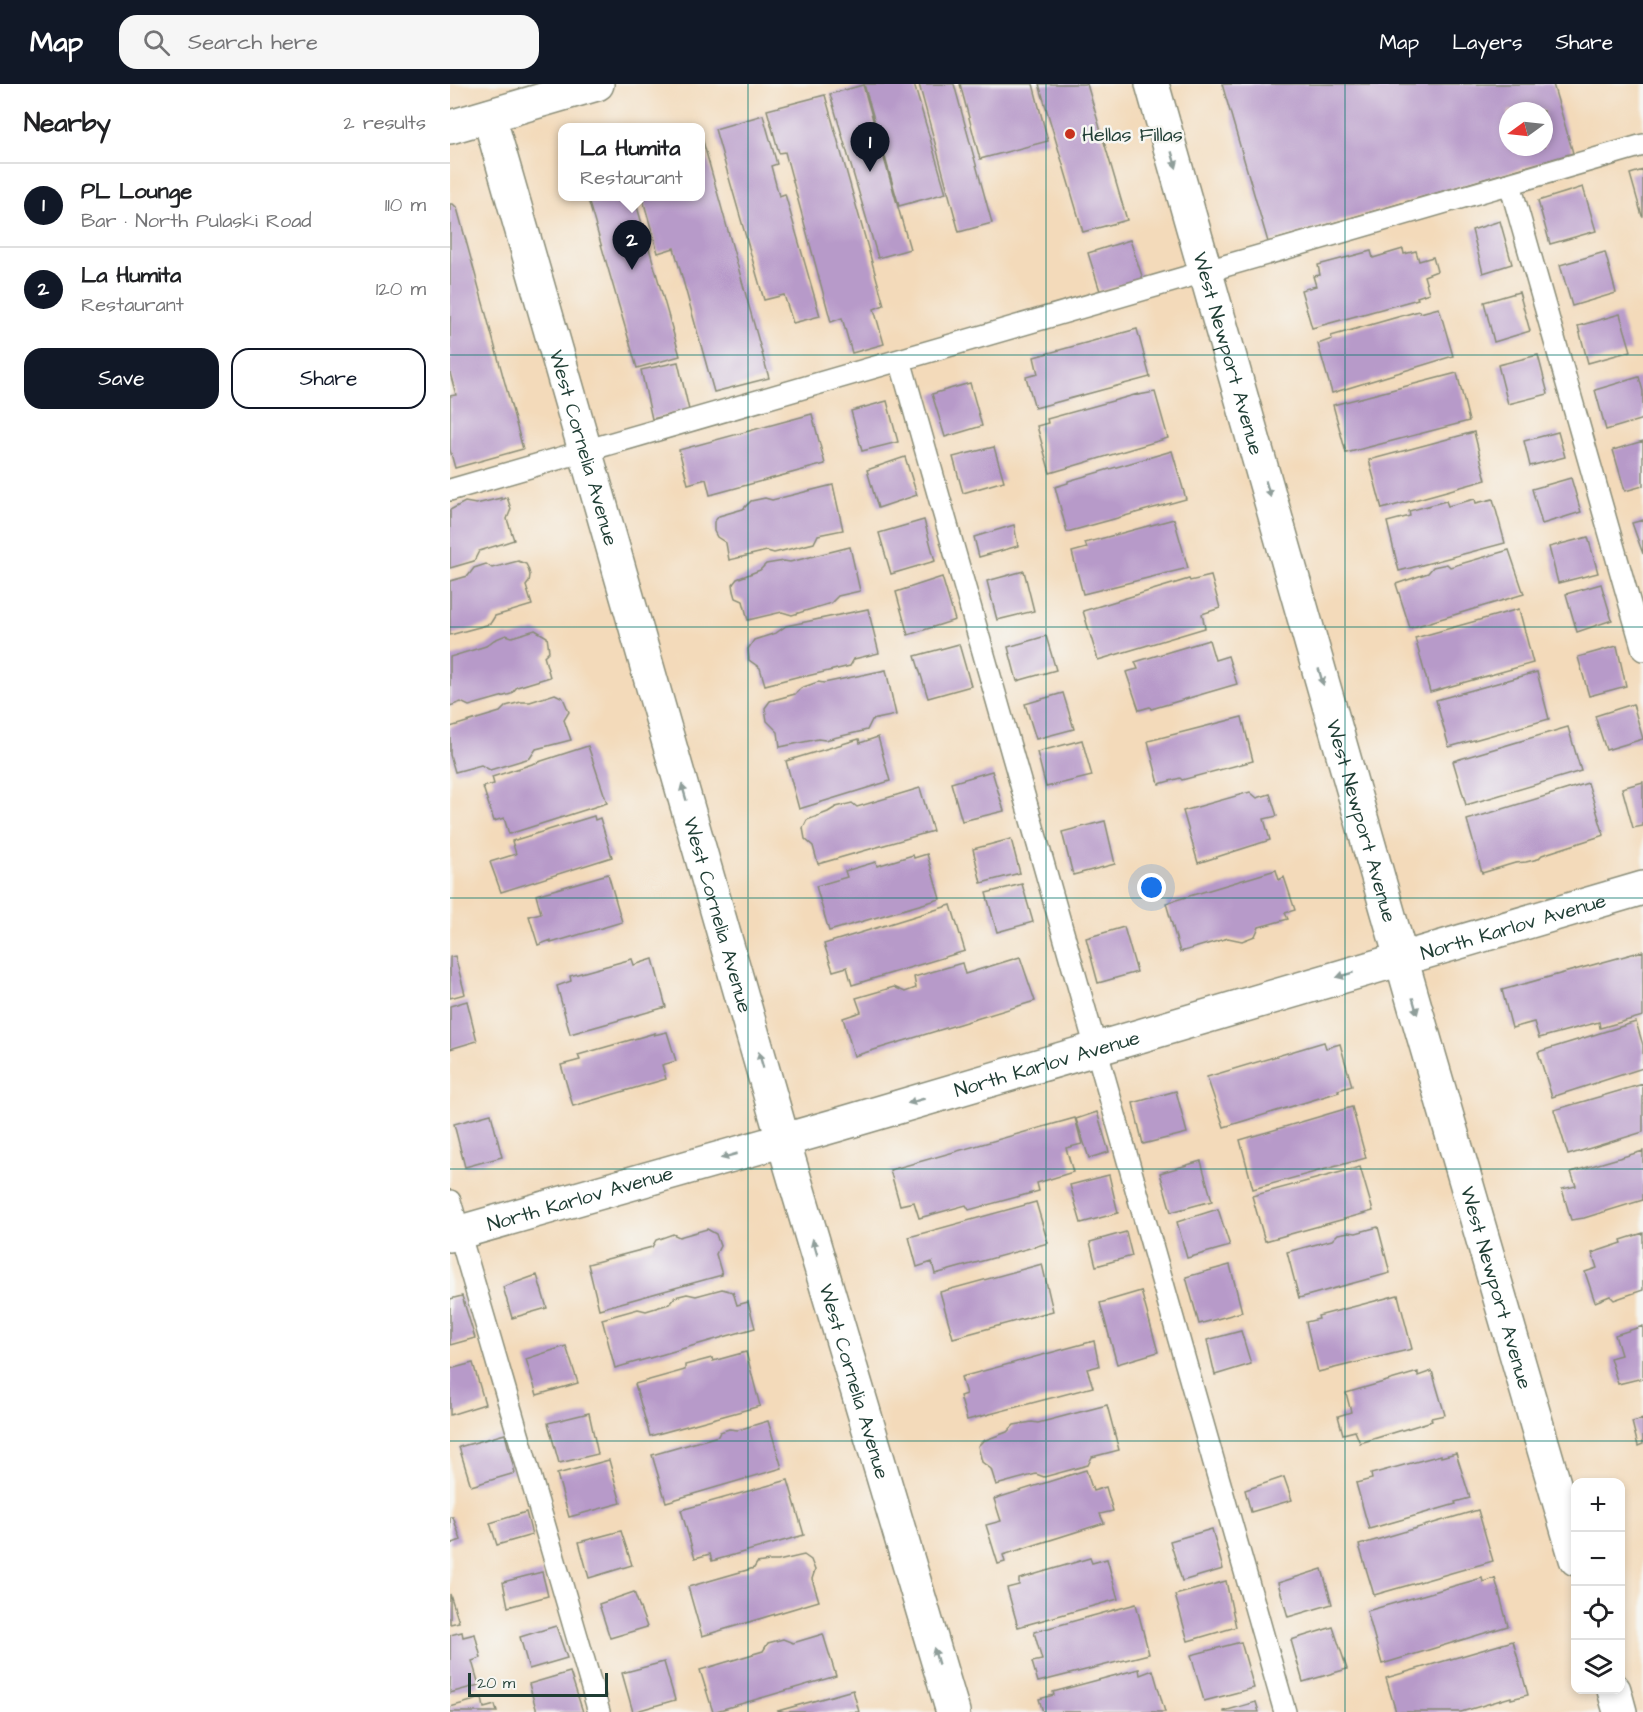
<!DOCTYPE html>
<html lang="en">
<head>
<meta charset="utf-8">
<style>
  :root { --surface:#fff; --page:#f6f6f6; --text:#202124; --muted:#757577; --line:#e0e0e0; --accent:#111827 }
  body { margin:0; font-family:"Architects Daughter",sans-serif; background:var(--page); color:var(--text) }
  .controls { position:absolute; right:18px; bottom:18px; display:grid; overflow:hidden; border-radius:12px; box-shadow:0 3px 9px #0003 }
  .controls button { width:54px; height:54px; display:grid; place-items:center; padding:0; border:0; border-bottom:2px solid var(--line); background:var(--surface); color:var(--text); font:30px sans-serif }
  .compass { position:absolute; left:1049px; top:18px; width:54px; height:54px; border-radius:50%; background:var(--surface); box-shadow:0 3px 9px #0003; rotate:255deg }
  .scale { position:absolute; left:18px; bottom:15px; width:140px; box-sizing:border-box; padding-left:6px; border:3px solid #1f3d34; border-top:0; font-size:16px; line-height:21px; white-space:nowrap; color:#1f3d34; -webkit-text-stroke:4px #f6f6f2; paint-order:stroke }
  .you { position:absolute; left:702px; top:804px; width:21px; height:21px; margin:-15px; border:4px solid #fff; border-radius:50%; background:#1a73e8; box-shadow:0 0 0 9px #1a73e833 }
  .badge { display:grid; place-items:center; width:39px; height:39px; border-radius:50%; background:var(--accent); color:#fff; font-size:20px; font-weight:700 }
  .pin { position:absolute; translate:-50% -50px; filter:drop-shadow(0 2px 3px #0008) }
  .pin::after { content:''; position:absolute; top:32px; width:21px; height:18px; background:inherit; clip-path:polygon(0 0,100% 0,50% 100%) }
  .popup { position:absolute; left:108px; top:39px; width:147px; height:78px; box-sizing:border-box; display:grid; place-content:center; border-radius:12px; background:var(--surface); filter:drop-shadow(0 2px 4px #0005); font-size:20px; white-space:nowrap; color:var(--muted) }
  .popup b { font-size:22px; color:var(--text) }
  .popup::after { content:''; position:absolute; left:50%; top:100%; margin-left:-12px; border:12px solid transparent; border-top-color:var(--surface) }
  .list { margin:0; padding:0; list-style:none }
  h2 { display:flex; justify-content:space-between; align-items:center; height:78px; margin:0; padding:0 24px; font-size:26px }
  h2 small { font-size:20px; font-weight:400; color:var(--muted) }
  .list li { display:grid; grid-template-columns:39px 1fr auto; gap:18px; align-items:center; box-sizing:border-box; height:84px; padding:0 24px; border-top:2px solid var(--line) }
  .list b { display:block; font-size:22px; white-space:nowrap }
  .list p { margin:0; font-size:20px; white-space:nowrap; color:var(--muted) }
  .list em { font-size:20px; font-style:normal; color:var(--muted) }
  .actions { display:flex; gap:12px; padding:18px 24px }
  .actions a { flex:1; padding:14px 0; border:2px solid var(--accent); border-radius:18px; text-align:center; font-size:21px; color:var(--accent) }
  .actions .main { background:var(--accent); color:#fff }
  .icon { flex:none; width:33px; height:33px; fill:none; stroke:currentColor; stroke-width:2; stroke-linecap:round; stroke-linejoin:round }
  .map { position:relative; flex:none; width:1193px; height:1628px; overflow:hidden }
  header { display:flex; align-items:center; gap:36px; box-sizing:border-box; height:84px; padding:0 30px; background:var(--accent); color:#fff }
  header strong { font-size:28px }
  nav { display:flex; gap:33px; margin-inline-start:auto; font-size:21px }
  .search { width:420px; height:54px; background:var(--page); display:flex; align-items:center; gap:15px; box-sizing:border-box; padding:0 21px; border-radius:18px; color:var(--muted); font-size:22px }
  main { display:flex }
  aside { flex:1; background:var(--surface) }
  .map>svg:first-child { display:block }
  .building { fill:#b79ac9; fill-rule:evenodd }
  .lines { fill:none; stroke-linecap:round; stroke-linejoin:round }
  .service-casing { stroke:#898c77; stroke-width:24 }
  .minor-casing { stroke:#898c77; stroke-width:36 }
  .secondary-casing { stroke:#898c77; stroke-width:36 }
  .service { stroke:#fff; stroke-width:21 }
  .minor { stroke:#fff; stroke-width:33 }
  .secondary { stroke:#fff; stroke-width:33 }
  .oneway { fill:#8f9e9a }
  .grid { fill:none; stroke:#0f766e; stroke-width:1.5; stroke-opacity:0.55 }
  .poi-dot { fill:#c8321e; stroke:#f6f6f2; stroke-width:2 }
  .labels { text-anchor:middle; stroke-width:5; stroke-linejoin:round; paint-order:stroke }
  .poi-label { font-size:20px; fill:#1f3d34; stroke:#f6f6f2; text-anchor:start }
  .street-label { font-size:20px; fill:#1f3d34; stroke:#f6f6f2 }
</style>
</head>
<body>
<header>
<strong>Map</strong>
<div class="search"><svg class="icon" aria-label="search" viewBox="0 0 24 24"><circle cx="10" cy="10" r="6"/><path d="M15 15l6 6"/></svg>Search here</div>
<nav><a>Map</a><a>Layers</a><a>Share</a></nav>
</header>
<main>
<aside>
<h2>Nearby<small>2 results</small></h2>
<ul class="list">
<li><span class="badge">1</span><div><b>PL Lounge</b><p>Bar · North Pulaski Road</p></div><em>110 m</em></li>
<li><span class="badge">2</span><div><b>La Humita</b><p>Restaurant</p></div><em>120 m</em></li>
</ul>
<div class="actions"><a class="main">Save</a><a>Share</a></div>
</aside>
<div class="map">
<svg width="1193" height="1628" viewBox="0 0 1193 1628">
  <rect width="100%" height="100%" fill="#f6f6f2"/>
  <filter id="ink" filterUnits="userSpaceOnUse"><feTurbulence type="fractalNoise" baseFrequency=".0167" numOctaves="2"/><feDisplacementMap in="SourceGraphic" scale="12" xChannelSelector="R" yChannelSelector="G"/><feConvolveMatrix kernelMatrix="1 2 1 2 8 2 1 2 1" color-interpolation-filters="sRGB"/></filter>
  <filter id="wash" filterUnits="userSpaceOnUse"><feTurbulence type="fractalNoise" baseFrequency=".008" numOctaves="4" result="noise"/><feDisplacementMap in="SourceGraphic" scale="24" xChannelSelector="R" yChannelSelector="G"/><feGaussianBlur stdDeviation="1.35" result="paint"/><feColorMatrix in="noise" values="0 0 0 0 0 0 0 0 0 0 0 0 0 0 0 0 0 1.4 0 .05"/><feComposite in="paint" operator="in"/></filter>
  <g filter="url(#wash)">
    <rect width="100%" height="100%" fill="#f3daba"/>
    <g id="blocks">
      <path class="building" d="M414,0H464L496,109L449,122Z
        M469,0H504L542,139L509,148Z
        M510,0H583L598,57L530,75Z
        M589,0H637L677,136L633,148Z
        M772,0H1103L1123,69L818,158ZM1058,27H1094V63H1058Z
        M413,1L460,165L428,174L380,10Z
        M375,11L434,221L424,225L434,260L402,269L392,234L381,238L335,68L329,69L317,26Z
        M313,31L327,80L321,82L329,112L335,110L370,232L343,239L334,211L314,216L265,45Z
        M251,50L319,294L264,308L224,164L208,169L192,112H251Z
        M1193,86V132H1192L1180,90Z
        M1133,103L1146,147L1100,160L1088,117Z
        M137,112H184L230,272L187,284Z
        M0,120H3L7,124L73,365L5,384L0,366V312L6,311L0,289Z
        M1050,137L1062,180L1033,189L1022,146Z
        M680,156L693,195L650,207L638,169Z
        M953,165L954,170L966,167L969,177L983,173L987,187L974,192L979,209L967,213L968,215L862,244L851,206L866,202L863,192L870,191L868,181L921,167L923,174Z
        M1155,168L1166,209L1122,222L1110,181Z
        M1069,208L1080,247L1044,258L1034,218Z
        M989,224L1003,272L882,309L868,260L882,255L881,252L969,227L970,229Z
        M1170,230L1181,267L1138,279L1128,242Z
        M687,245L700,293L585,324L576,293L588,290L584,273Z
        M1088,271L1098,310L1058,320L1048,281Z
        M228,278L239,326L202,335L191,286Z
        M1007,289L1019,337L896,369L883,321Z
        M1189,293L1193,307V335L1156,346L1145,306Z
        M520,299L532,342L495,353L482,310Z
        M705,308L718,354L600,389L587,342L598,339L597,335L688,310V311Z
        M437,317L448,358L412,367L401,327Z
        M362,330L375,380L260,411L256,395L238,400L229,366Z
        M1024,348L1036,396L932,425L919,376Z
        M1108,348L1115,373L1080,382L1074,357Z
        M1193,357V402L1175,407L1163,366Z
        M544,363L554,397L513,409L503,373Z
        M722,367L736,415L617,448L605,403L618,399V397Z
        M455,373L467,411L428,424L417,386Z
        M1121,394L1131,428L1092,440L1082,405Z
        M383,401L393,446L368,451L364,459L324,469L317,467L279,476L276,459L267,453L264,447V438L269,432L293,425L301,417L315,414L322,416Z
        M57,413L61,425L57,435L64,456L29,467L24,477L0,484V426L15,418L26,420L51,414V416Z
        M1025,415L1026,419L1043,415L1055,459L949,487L937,438L960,432L959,427L996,417L998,422Z
        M724,435L738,484L633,510L622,468L637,464L635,459Z
        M474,436L485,477L441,490L429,449Z
        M1193,436V470L1182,439Z
        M564,441L568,462L529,473L524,453Z
        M1138,453L1148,489L1108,499L1099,463Z
        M400,463L410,507L388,512L381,519L342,531L332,528L298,536L293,517L286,514L284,507L283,500L287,495L310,486L316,480L334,477L340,478Z
        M1059,466L1074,510L960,544L946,500L978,489L983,483L997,480L1000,483Z
        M68,477L76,480L78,484L80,491L79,498L76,502L82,521L45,532L40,540L0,551V497L18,492L24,484L36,480L42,484Z
        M574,487L584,527L547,536L537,497Z
        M761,492L770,524L752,530L755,544L648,576L633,527L739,495L740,497Z
        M492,493L505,536L458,551L446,508Z
        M1151,500L1162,536L1127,548L1116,510Z
        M418,525L429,569L404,575L400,582L357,592H350L315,601L310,584L299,576L298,565L304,556L326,549L336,542Z
        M1069,525L1083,579L980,608L965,554Z
        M85,546L97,553L99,567L94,572L100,593L67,603L61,610L19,622L11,618L0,622V573L36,562L44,556L56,551L62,553Z
        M596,552L606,586L567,597L558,563Z
        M759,556L765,576L778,572L787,600L701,625L700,623L689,626L676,588L688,585L685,578Z
        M509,560L521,602L478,614L465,572Z
        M1167,562L1176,602L1139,612L1128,573Z
        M436,586L446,631L422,636L417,646L375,656L368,655L330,663L328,648L317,637L315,624L320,617L345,610L351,604L368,598L374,599Z
        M1087,588L1099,635L999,663L986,616Z
        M613,609L624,645L586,655L575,620Z
        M105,610L113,614L119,628L114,636L121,656L86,665L80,674L40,686L31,681L5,688L0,671V643L50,628L56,622L71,618H80Z
        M1183,620L1193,655L1156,666L1145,632Z
        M792,633L803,677L732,696L730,694L709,700L698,657Z
        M1118,643L1131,687L1016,721L1003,677Z
        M428,653L440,697L349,725L336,677L409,655L410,659Z
        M632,656L642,692L596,703L587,668Z
        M138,662L157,719L59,750L54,734L44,737L33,703L44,700L42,693Z
        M542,687L554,727L512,737L501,699Z
        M1193,698V742L1183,744L1172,704Z
        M1138,699L1154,751L1092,771L1088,775L1076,778L1065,779L1032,789L1017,736Z
        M470,704L483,747L368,780L363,762L355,755L353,744L357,736L378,728L386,723L402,719L407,723Z
        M800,708L807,714L820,710L827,732L814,735L820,756L748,779L733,727Z
        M144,732L145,736L150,734L162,773L51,808L40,778L66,770L62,757Z
        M655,737L665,780L623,791L612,748Z
        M561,755L570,789L531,799L523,765Z
        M477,770L490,815L379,847L366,802L397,793L395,787L426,778L427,782L463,771L464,774Z
        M826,786L829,796L834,793L845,826L835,829L838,835L809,843L805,852L792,857L778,854L730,868L716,819Z
        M158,790L172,838L101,859V856L88,861L79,832L91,829L86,811Z
        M572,800L583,838L547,848L536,809Z
        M501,821L515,867L402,901L397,883L383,887L374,860Z
        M674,843L687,888L648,899L636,854Z
        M1193,867V932L1150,944L1149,938L1089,954L1084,938L1062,944L1052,906Z
        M5,872L15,910L0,914V873Z
        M570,873L585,917L404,972L393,934L411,928L406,914L444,903L455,908L466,904L464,893L512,879L515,890Z
        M182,875L184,881L203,875L216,923L120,950L107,902L121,897L120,892Z
        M17,917L27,957L0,965V922Z
        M1186,938L1193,961V984L1102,1013L1088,968Z
        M217,948L226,977L212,981L216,995L123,1022L111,981L130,976L128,971L205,949L204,951Z
        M874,958L876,964L890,960L902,1002L888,1006L889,1008L774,1043L757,993Z
        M1193,1000V1048L1118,1071L1104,1026Z
        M726,1007L737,1049L693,1060L683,1019Z
        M902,1023L916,1074L803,1105L790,1056Z
        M647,1028L659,1068L639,1074L626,1035Z
        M41,1030L52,1073L15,1083L4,1040Z
        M625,1034L632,1060L616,1064L623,1088L587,1099L589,1107L519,1126L516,1121L469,1134L464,1118L450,1121L440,1086Z
        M1193,1067V1116L1134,1134L1121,1136L1112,1105L1126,1102L1121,1088Z
        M751,1077L762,1117L721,1128L710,1089Z
        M910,1083L923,1127L815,1157L802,1112Z
        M659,1091L668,1129L631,1139L620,1101Z
        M586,1118L598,1159L485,1190L482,1178L467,1183L459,1153Z
        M768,1125L780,1162L737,1174L727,1138Z
        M928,1143L940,1189L849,1214L837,1168L882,1156L888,1150L899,1148L906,1149Z
        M257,1145L266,1150L270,1162L266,1170L272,1191L149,1225L138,1180L202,1163L206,1156L223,1150L229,1153Z
        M676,1148L682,1172L646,1182L640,1158Z
        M1193,1149V1206L1164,1216L1160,1212L1145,1218L1135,1188L1147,1184L1142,1169L1172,1159L1171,1156Z
        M592,1180L603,1227L503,1254L490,1208Z
        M780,1181L792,1228L749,1240L736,1193Z
        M87,1191L97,1224L62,1234L53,1203Z
        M272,1205L283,1208L287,1221L298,1218L305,1244L165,1284L152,1235L188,1225L196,1227L219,1220L225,1213L237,1210L246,1212Z
        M691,1207L708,1268L667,1280L650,1219Z
        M948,1211L962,1265L868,1288L856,1238L869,1235L868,1232Z
        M12,1212L25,1254L0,1261V1215Z
        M1193,1242V1294L1168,1300L1160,1274L1171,1271L1165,1251Z
        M791,1247L801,1280L765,1291L757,1256Z
        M644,1257L649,1282L637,1285L643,1303L517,1336L510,1312L516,1310L511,1293Z
        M116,1262L128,1299L87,1311L76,1275Z
        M296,1268L310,1322L200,1352L185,1300L235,1286V1281L262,1274L263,1277Z
        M23,1279L35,1320L0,1331V1285Z
        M982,1287L995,1331L981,1334L982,1337L910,1359L905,1347L893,1350L888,1332L901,1328L896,1309L968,1288V1292Z
        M657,1321L669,1366L642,1373L638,1381L594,1393L586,1390L546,1401L541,1385L532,1378L528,1362L533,1357L557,1348L564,1341L582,1338L588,1339Z
        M139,1329L148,1370L109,1379L98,1339Z
        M1193,1335V1360L1188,1362L1182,1338Z
        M318,1337L332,1384L216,1418L202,1371L268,1352L270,1348L279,1345L288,1346Z
        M55,1350L65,1389L21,1402L9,1363Z
        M1006,1369L1020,1414L1005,1418L1006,1420L919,1445L906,1399L922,1395L921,1390L991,1371V1373Z
        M159,1376L171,1419L119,1433L107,1390Z
        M636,1386L643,1407L656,1403L663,1427L650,1430L654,1439L553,1471L555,1478L548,1480L536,1441L551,1437L544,1415Z
        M834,1393L842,1416L801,1428L795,1406Z
        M338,1396L354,1451L262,1477L260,1470L245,1474L231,1426Z
        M1028,1426L1043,1477L924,1511L909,1461Z
        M76,1428L82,1451L47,1461L40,1439Z
        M0,1433H3L11,1456L0,1460Z
        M762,1445L773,1485L732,1497L720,1457Z
        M171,1447L182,1481L139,1494L129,1458Z
        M354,1471L361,1476L365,1486L362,1495L369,1517L252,1552L238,1503L304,1484L307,1479L319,1477H328Z
        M640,1474L642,1479L657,1475L668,1515L568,1543L557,1504L569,1501V1495Z
        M872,1485L882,1520L838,1533L828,1499Z
        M92,1488L98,1512L58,1523L53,1498Z
        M1032,1494L1033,1498L1045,1494L1058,1542L932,1580L917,1527Z
        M776,1497L786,1543L738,1557L725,1511Z
        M184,1508L197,1543L160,1554L149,1520Z
        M0,1510L9,1538L0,1540Z
        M686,1520L699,1570L588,1598L582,1578L592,1576L584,1548Z
        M106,1542L117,1574L79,1585L70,1553Z
        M883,1543L897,1585L853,1598L841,1556Z
        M12,1548L13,1553L25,1550L31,1574L22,1577L29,1601L0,1609V1551Z
        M373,1550L386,1592L263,1628L250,1586L313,1567L318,1559L333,1555L343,1559Z
        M1063,1557L1078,1611L1061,1615V1613L1011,1628H946L936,1594Z
        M791,1558L804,1604L754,1617L741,1571Z
        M214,1578L225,1616L183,1628L172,1589Z
        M689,1585L690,1591L703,1586L715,1628H593L589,1615L604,1611L603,1608Z
        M120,1588L133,1628H87L79,1600Z
        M403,1606L409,1628H329L328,1627Z
        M32,1614L34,1624L45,1621L47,1628H0V1623Z
        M806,1618L809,1628H774V1627Z"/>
    </g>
  </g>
  <g filter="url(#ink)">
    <use href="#blocks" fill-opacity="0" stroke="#898c77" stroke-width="1.5"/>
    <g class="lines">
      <defs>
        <path id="service" d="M1060,100L1193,566
          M450,276L835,1628
          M0,406L1193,61
          M0,1117L149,1628"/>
        <g id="minor">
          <path id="s1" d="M702,0L965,923L1126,1475"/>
          <path id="s2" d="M39,32L333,1056L503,1628"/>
          <path id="s3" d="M0,1151L387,1041L1193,804"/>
          <path d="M1164,1606L1170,1628"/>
        </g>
        <path id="secondary" d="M0,43L147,0"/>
      </defs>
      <use href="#service" class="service-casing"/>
      <use href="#minor" class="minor-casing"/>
      <use href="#secondary" class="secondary-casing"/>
      <use href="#service" class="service"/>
      <use href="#minor" class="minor"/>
      <use href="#secondary" class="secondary"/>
    </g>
    <defs><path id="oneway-solid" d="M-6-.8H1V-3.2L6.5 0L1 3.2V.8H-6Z" transform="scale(1.5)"/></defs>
    <g class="oneway">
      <use href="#oneway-solid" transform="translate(724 76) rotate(74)"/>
      <use href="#oneway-solid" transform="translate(818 405) rotate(74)"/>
      <use href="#oneway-solid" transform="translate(871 593) rotate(74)"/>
      <use href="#oneway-solid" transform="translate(234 708) rotate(-106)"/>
      <use href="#oneway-solid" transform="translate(895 891) rotate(163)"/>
      <use href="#oneway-solid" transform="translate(965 922) rotate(74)"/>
      <use href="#oneway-solid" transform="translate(311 976) rotate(-106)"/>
      <use href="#oneway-solid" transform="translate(466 1017) rotate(164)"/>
      <use href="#oneway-solid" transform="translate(279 1072) rotate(164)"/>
      <use href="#oneway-solid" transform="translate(365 1163) rotate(-106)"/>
      <use href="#oneway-solid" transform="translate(486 1572) rotate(-106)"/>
    </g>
  </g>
  <path class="grid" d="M298,0V1628M596,0V1628M895,0V1628M0,271H1193M0,543H1193M0,814H1193M0,1085H1193M0,1357H1193"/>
  <circle class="poi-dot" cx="620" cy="50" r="6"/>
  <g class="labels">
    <g class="poi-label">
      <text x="632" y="57">Hellas Fillas</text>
    </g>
    <g class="street-label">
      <text dy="7" stroke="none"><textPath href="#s1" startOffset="280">West Newport Avenue</textPath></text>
      <text dy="7" stroke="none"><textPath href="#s2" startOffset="345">West Cornelia Avenue</textPath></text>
      <text dy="7" stroke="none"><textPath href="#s1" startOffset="766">West Newport Avenue</textPath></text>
      <text dy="7" stroke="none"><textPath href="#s2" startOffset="831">West Cornelia Avenue</textPath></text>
      <text dy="7" stroke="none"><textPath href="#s3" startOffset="1107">North Karlov Avenue</textPath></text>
      <text dy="7" stroke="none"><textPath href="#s3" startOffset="621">North Karlov Avenue</textPath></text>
      <text dy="7" stroke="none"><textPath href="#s3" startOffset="135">North Karlov Avenue</textPath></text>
      <text dy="7" stroke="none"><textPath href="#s1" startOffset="1252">West Newport Avenue</textPath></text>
      <text dy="7" stroke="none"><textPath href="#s2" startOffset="1317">West Cornelia Avenue</textPath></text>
    </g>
  </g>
</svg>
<div class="controls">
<button>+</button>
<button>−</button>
<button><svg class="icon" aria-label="locate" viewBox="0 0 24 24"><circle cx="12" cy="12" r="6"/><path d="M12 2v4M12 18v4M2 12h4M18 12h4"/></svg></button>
<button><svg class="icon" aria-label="layers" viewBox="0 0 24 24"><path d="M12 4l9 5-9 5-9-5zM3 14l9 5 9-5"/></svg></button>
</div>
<svg class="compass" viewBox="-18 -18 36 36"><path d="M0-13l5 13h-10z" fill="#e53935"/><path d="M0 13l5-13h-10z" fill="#757577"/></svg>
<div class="scale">20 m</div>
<div class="you"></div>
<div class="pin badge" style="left:420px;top:88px">1</div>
<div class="pin badge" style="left:182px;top:186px">2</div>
<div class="popup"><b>La Humita</b>Restaurant</div>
</div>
</main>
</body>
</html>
